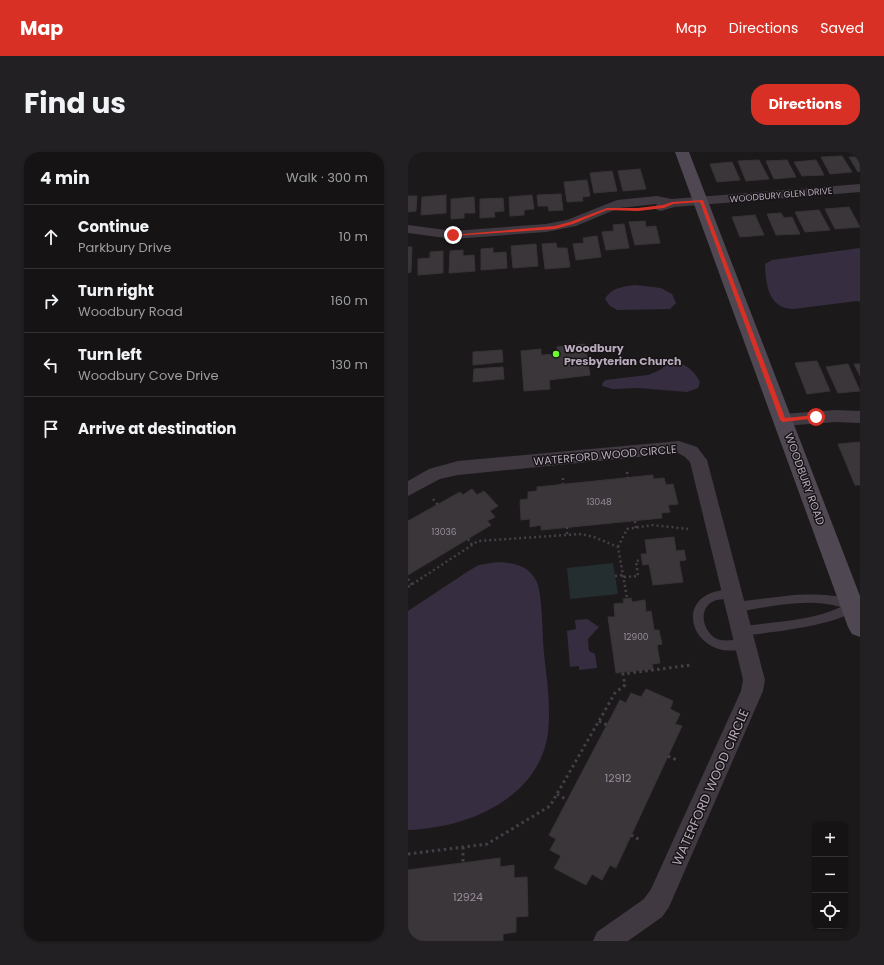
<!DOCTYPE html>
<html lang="en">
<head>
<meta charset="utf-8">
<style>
  :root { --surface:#151314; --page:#222022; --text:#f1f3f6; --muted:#9d9ea0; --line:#343234; --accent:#d93025 }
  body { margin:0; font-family:Poppins,sans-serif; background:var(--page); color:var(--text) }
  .controls { position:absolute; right:12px; bottom:12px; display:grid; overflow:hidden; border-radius:8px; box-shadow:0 1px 3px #0004 }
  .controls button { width:36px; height:36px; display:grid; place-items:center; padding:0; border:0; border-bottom:1px solid var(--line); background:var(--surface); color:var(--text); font:20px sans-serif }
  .stop { position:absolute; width:12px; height:12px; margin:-9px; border:3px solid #d93025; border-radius:50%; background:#fff }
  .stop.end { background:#d93025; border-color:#fff; box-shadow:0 1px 4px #0008 }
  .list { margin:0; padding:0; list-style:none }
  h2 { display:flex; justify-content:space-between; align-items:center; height:52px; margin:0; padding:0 16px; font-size:17px }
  h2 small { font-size:13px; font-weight:400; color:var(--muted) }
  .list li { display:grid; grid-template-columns:26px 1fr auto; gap:12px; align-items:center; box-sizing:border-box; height:64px; padding:0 16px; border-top:1px solid var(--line) }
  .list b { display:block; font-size:15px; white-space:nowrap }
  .list p { margin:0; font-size:13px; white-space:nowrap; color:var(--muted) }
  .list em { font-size:13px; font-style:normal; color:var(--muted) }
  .icon { flex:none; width:22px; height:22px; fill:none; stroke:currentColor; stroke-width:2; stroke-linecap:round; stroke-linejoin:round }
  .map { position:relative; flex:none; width:452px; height:789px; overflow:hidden; border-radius:16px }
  header { display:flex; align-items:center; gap:24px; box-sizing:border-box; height:56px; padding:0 20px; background:var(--accent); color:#fff }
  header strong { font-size:19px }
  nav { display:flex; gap:22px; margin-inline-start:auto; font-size:14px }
  .intro { display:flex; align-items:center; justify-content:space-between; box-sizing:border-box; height:96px; padding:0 24px }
  h1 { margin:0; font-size:28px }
  .button { padding:10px 18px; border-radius:16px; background:var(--accent); color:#fff; font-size:14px; font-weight:700 }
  main { display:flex; gap:24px; padding:0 24px }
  aside { flex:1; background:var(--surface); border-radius:16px; box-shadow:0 1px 3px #0004 }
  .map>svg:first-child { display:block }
  .green { fill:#242d2f }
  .water { fill:#372d41 }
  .building { fill:#3b363a; stroke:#383337 }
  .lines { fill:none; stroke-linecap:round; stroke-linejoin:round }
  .path-far1 { stroke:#463f48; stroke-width:2.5; stroke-dasharray:2 3; stroke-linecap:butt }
  .path { stroke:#463f48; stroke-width:3; stroke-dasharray:2.5 3.5; stroke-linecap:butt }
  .lane { fill:#403941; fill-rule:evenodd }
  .street { fill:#403941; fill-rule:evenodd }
  .secondary { fill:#4f4751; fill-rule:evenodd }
  .route { fill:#d93025 }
  .poi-dot { fill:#69ff2d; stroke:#171416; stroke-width:1.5 }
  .labels { text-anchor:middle; stroke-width:3; stroke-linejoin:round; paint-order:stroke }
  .far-street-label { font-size:9px; fill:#b8aabc; stroke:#171416 }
  .number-label { font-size:9px; fill:#998d9c }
  .poi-label { font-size:11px; font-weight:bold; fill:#b8aabc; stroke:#171416; text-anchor:start }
  .street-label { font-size:11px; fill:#b8aabc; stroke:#171416 }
  .near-number-label { font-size:11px; fill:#998d9c }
  .near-street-label { font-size:13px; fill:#b8aabc; stroke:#171416 }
</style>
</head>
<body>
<header>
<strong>Map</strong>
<nav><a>Map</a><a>Directions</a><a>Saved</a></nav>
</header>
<div class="intro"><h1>Find us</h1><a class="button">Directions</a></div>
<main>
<aside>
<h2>4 min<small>Walk · 300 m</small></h2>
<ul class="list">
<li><svg class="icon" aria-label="ahead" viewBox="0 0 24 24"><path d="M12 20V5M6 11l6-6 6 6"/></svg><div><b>Continue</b><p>Parkbury Drive</p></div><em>10 m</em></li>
<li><svg class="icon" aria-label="right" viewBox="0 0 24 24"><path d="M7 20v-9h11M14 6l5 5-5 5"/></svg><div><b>Turn right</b><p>Woodbury Road</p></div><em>160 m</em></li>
<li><svg class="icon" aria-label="left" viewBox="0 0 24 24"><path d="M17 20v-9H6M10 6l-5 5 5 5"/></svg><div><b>Turn left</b><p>Woodbury Cove Drive</p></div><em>130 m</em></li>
<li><svg class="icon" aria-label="arrive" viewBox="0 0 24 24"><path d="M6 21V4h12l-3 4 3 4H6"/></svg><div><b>Arrive at destination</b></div></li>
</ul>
</aside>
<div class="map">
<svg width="452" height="789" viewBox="0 0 452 789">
  <rect width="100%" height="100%" fill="#1c191b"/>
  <path class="green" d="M205,411L210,442L162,447L159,416Z"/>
  <path class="water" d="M452,96V150L449,149L385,157C360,156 358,133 357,112L364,108Z
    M227,133L253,136L264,142L268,151L262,157L209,158L202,154L197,147C204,135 215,135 227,133Z
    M266,210C279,212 286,219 292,230L290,236L279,240L230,236L205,237L194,234L195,230L198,228L240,223L252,218L259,212Z
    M90,410C108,411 123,414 130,433C135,455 134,479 136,502C139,528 143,555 140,581C131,647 59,676 0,678V459L62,418L71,413Z
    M179,467L191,475L180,487L181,499L187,502L189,516L171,518V514L162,515L159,479L168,477L167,468Z"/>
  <path class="building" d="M434,4L444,20L422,22L413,5Z
    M441,5H452V19L450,20Z
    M351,8L361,27L338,29L330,9Z
    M379,8L388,25L366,27L358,9Z
    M408,8L416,23L394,24L386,10Z
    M324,10L332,28L309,30L302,12Z
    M232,17L238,37L215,39L210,19Z
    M204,19L209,39L186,41L182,21Z
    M179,28L182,44L174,45L175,49L159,50L156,30Z
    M153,42L155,58L141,59L140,54H130L129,43Z
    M38,43V61L13,63L14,45Z
    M124,43L126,57L116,58V63L102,64L101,45Z
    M0,44H9L8,59L0,60Z
    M66,45L67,61H56V66L43,67V47Z
    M95,46L96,59L86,60L87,65L72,66V47Z
    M441,55L452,75L427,77L417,57Z
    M411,58L422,78L397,80L387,60Z
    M373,61L376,66L384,65L392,82L368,83L359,62Z
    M347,63L356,83L332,85L324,65Z
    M237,69L238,75L248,74L252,91L227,93L221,70Z
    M216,72L221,96L198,98L194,80L206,79L205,73Z
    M189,84L193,105L168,108L165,92L176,91L175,86Z
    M148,91L149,96H159L162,115L137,117L134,92Z
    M128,92L130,114L105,116L103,94Z
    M0,95H4L3,120L0,121Z
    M85,96V101L98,100L99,116L73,118V97Z
    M55,98V104L66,103L67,119L41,121L42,99Z
    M35,99V121L10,123V107L22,106V100Z
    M177,192L182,223L141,228L142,237L116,239L113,199L133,197V203L150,202L149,195Z
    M94,198L95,210L65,213V200Z
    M409,209L422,239L399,242L387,211Z
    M440,212L452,239L430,241L418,215Z
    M446,212H452V224Z
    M95,215L96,227L65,230L66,217Z
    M452,290V333H447L430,292Z
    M245,323V327L256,326L258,333L265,332L270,352L260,353L262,360L253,361L254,366L133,378V373L122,375V367L113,368L112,348L120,347V340L129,339V335Z
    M64,337L69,343L76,339L90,354L82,359L87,365L79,369L83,373L0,423V369L52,340L55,343Z
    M266,385L268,399L276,398L278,408L271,409L275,430L245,433L241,412L235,413L233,402H239L237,388Z
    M223,446L224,450L237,448L238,460L243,459L246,478H251L254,492L249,493L252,511L244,512L245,517L208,521L200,465H207L206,452L216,451L215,447Z
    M238,537L265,549L262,557L272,562L267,572L274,574L208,716L202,713L194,728L184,722L178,733L146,716L153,704L142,698L148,687L141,683L212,548L218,551L223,541L233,545Z
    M92,706V715L106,713V726L119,725L120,764L108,765V780L95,782V789H0V718Z"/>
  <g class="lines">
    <path class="path-far1" d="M219,320L220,326
      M155,326V332
      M25,347L30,353
      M227,369L228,376
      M159,375V383
      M60,387L64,393
      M210,395L219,377L245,373L280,377
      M207,424L215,423
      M216,425L230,424L228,409L234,408
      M0,427L4,433
      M0,435L70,389L173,382L186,385L210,395L219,446"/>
    <path class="path" d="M191,569L199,573
      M260,604L271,609
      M149,642L159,648
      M223,683L232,688
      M55,695V711
      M0,702L79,692L142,654L207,541L217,533L215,522L283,513"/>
    <path class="lane" d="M315,438H324L328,439L329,442L328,445C321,448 313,446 306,449C289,456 295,481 309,487C320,491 331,485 341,489L342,492L341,495C289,515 259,446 315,438Z
      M386,443C399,442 444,441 450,454C441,473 355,481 334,484L330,482L329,479L330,476L334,474C367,470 403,469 433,455C399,445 362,455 328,460L324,458L323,455L324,452L328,450Z"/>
    <path class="street" d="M452,32V40L266,55L253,59L249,58L247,55L249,52L211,56L168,74L138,80L45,87L0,81V73L45,79L138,72L159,68L209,48L249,44L264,47Z
      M428,258L452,259V271L428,270L375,274L369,272L367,268L369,264L375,262Z
      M271,289L289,295L299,308L357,528L355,539L261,755L254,765L220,789H185L189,780L236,747L243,737L333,539L335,528L333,519L282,310L277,305L270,301L50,323L32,327L0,344V329L21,317L50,309Z"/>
    <path class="secondary" d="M267,0H281L452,444V485L444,482L440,475Z"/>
  </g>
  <path class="route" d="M295,48L377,266L408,263L411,265L410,266L375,270L372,268L292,50L265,52L256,56L230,59L199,58L165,72L147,77L45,84L43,83L147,74L162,70L199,56H230L255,53L264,50Z"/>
  <circle class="poi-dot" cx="148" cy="202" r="4"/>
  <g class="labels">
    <g class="far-street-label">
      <text transform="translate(373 43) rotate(-5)" y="3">WOODBURY GLEN DRIVE</text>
    </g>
    <g class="number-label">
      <text x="191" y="353">13048</text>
      <text x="36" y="383">13036</text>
      <text x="228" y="488">12900</text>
    </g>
    <g class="poi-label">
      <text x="156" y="200">Woodbury<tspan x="156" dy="13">Presbyterian Church</tspan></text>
    </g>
    <g class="street-label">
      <text transform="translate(197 303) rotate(-5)" y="4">WATERFORD WOOD CIRCLE</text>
      <text transform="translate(397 327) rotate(70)" y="4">WOODBURY ROAD</text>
    </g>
    <g class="near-number-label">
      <text x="210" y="630">12912</text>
      <text x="60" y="749">12924</text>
    </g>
    <g class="near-street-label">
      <text transform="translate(302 635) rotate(-66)" y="5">WATERFORD WOOD CIRCLE</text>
    </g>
  </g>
</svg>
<div class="controls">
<button>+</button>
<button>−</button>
<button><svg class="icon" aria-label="locate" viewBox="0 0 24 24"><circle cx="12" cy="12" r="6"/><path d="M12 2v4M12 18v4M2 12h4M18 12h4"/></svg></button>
</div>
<div class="stop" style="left:408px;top:265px"></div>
<div class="stop end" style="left:45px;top:83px"></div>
</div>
</main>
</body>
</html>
